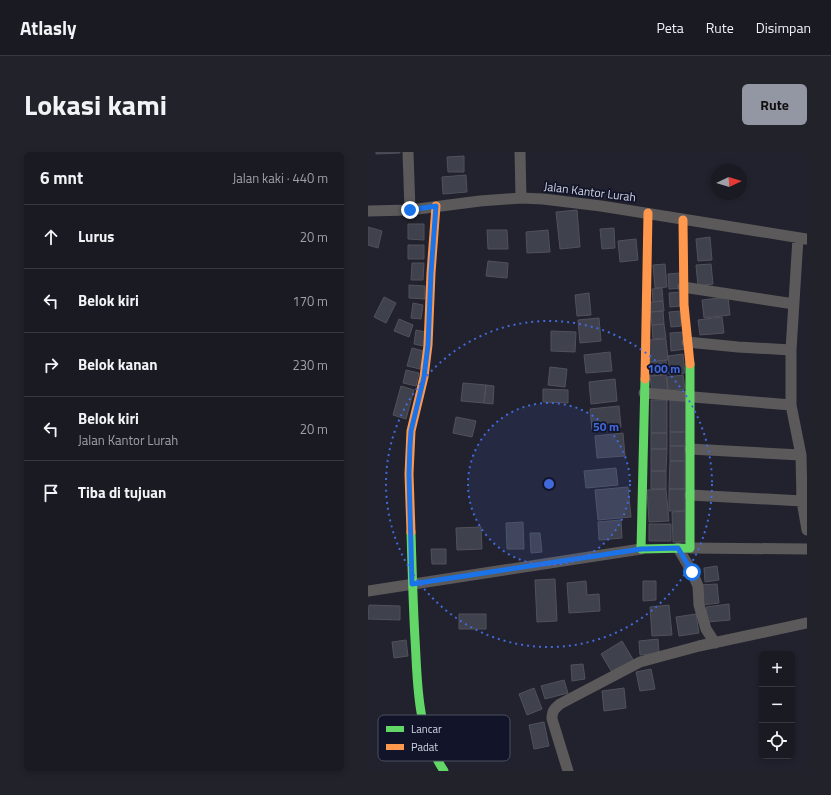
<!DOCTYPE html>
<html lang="id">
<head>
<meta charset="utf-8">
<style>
  :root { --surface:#191a22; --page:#22232a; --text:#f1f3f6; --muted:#9fa1a5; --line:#373840; --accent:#9396a3 }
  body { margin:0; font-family:"Titillium Web",sans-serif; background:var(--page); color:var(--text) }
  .controls { position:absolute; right:12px; bottom:12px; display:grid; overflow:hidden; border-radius:6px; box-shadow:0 2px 6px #0003 }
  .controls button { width:36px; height:36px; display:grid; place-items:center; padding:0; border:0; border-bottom:1px solid var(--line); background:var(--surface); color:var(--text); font:20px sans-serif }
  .compass { position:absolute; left:343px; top:12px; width:36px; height:36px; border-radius:50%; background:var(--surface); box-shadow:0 2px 6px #0003; rotate:86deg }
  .stop { position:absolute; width:12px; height:12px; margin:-9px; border:3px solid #1a73e8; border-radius:50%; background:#fff }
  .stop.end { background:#1a73e8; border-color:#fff; box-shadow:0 1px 4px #0008 }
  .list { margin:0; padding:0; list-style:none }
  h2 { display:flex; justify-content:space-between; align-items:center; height:52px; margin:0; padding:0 16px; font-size:17px }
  h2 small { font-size:13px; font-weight:400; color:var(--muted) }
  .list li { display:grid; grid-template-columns:26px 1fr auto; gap:12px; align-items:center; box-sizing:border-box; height:64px; padding:0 16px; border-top:1px solid var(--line) }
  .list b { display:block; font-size:15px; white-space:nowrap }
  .list p { margin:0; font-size:13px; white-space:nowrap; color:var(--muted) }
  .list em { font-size:13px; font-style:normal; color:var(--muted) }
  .icon { flex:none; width:22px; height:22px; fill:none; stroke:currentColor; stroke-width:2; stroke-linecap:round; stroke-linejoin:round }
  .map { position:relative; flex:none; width:439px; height:619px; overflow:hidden; border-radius:6px }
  header { display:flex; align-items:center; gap:24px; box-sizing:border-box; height:56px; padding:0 20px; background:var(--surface); border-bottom:1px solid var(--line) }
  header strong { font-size:19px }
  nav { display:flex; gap:22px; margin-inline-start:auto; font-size:14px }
  .intro { display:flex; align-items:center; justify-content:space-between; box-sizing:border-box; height:96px; padding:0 24px }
  h1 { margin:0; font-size:28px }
  .button { padding:10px 18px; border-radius:6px; background:var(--accent); color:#111; font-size:14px; font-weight:700 }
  main { display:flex; gap:24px; padding:0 24px }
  aside { flex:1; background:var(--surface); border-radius:6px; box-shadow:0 2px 6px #0003 }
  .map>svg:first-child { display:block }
  .building { fill:#3f414d; stroke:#50515b }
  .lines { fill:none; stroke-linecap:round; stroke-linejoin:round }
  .street { stroke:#5c595b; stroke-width:11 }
  .fast { stroke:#63d668; stroke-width:9 }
  .slow { stroke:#ff974d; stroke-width:9 }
  .route { stroke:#1a73e8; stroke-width:5 }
  .ring { fill:none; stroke:#4169da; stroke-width:2; stroke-dasharray:2 4 }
  .labels { text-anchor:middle; stroke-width:3.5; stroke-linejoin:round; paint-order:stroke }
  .street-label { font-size:12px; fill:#d0d4e2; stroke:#121529 }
  .key { fill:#121529; stroke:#4b4e60; stroke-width:1 }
  .key-label { font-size:11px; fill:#d0d4e2 }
  .centre { fill:#4169da; stroke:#121529; stroke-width:2 }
  .ring-label { font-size:12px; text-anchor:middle; font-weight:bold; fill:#4169da; stroke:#121529; stroke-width:3.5; stroke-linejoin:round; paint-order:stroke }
</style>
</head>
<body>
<header>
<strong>Atlasly</strong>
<nav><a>Peta</a><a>Rute</a><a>Disimpan</a></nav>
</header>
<div class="intro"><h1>Lokasi kami</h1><a class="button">Rute</a></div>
<main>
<aside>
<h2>6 mnt<small>Jalan kaki · 440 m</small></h2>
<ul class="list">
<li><svg class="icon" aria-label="ahead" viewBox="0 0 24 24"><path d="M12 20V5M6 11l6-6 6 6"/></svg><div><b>Lurus</b></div><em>20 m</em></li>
<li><svg class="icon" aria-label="left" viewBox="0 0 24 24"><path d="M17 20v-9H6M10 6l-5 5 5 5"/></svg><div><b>Belok kiri</b></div><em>170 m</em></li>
<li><svg class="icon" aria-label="right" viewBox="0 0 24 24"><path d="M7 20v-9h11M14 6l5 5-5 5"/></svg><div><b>Belok kanan</b></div><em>230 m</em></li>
<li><svg class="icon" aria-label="left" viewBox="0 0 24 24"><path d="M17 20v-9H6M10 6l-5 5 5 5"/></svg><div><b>Belok kiri</b><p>Jalan Kantor Lurah</p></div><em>20 m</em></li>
<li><svg class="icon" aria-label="arrive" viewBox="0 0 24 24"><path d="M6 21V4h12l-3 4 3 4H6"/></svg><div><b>Tiba di tujuan</b></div></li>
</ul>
</aside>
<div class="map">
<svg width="439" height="619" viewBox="0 0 439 619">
  <rect width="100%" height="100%" fill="#21222d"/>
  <path class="building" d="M8,0H32V1L8,2Z
    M96,4V20H80L79,5Z
    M98,23L99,40L75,42L74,25Z
    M209,58L212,95L192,97L188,60Z
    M40,72H56V88L40,87Z
    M0,75L14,79L10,96L0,93Z
    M246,76L247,96L234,97L232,77Z
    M119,78H139L140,97H120Z
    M180,78L182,100L159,101L158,80Z
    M342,85L344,108L330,109L328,87Z
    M268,87L270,108L252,110L250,89Z
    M40,93H56V107H40Z
    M120,109L140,111L139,126L118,124Z
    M44,111H56L55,128H43Z
    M297,112L299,135L287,136L285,113Z
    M343,112L345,132L330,134L328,113Z
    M312,121L314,136L301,137L300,122Z
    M41,133L57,134V147L41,146Z
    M294,136L295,149L285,150L284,137Z
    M312,140L313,154L302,155L301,141Z
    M221,141L223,163L209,164L207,143Z
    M16,145L28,151L18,171L6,165Z
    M360,145L362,163L336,166L334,148Z
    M295,149L296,159L282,160V150Z
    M45,151L55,153L53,167L43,166Z
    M295,159L296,172L284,173L282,160Z
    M312,159L313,174L303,175L301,160Z
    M354,165L356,181L332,183L330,168Z
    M231,166L233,189L212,191L210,168Z
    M31,167L45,173L41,185L26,179Z
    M296,172L298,186L285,187L284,173Z
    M48,178L58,180L55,194L46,192Z
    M183,179L208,180L207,200L183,199Z
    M316,180L318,197L303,199L302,181Z
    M298,187L300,208L282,210L280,188Z
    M44,196L56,199L52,217L39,214Z
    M242,200L244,219L218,221L216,203Z
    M315,202L317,221L302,223L300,204Z
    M298,208L299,222L283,224L281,210Z
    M182,215L199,217L197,235L180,233Z
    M38,218L51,221L48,234L35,231Z
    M298,223L300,239L284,240L282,224Z
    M315,223L317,237L300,239L299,225Z
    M247,227L249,249L223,252L221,230Z
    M95,231L118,233L116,251L93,249Z
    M118,233L126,234L125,252L116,251Z
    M33,234L46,238L38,267L25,263Z
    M175,237L200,238V251L175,250Z
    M302,245H318V280H302Z
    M283,248H299V281H283Z
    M251,254L253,275L224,278L222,257Z
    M88,265L108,269L104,285L85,281Z
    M302,280H318L317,294H302Z
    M255,281L257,304L229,306L227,284Z
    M283,281H299V297H283Z
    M302,294H317V309H302Z
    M283,297H299L298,319H283Z
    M302,309H317V337H301Z
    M248,316L250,333L218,336L216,319Z
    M283,319H298V337H283Z
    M260,335L263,365L230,368L227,338Z
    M298,337L301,369L281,370L279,338Z
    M301,337H317V359H301Z
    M317,359L318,390H305L304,360Z
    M253,368L254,386L231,388L230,370Z
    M155,370L156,397H139L138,371Z
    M281,372H303V389H281Z
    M113,375L114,397L89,398L88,376Z
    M162,381H172L174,400L163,401Z
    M63,397H78V412H64Z
    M349,414L351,428L337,430L336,416Z
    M187,427L189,469L169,470L167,428Z
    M218,429L219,443L231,442L232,459L201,461L199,431Z
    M275,429H288V448L275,449Z
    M349,432L351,451L334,453L332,433Z
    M361,452L362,468L339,470L338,455Z
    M1,453L32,454V468L0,467Z
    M301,453L304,483L284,484L282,455Z
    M91,462H118V477H91Z
    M328,462L331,481L311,484L308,465Z
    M290,487L291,501L272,503L271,489Z
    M38,488L40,504L26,506L24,490Z
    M254,489L266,509L245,522L233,502Z
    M215,512L217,527L204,529L203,513Z
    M283,517L287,537L272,539L268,520Z
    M196,528L200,541L177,547L173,534Z
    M166,536L174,557L159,563L151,542Z
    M256,536L258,556L236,559L234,539Z
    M176,570L181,594L166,597L161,573Z"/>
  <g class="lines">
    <path class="street" d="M40,0L42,58
      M152,0L153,46
      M0,59L42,58L112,49L153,46L175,47L233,54L439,87
      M430,86L423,198V253L433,303L434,349L439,378
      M315,135L426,152
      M319,190L370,195L423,198
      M276,241L423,253
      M322,297L433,303
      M322,343L434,349
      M310,396L324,420L330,434L331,453L338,477L347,491
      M322,396L439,397
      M0,439L273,397
      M200,619L184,567C184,559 186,557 192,552L272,510L331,494L439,471"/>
    <path class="fast" d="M277,227L273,397L322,396V212
      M43,380C44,415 45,451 47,487C50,535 48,576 76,619"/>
    <path class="slow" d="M315,68L316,153L322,212
      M277,227L280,61
      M43,380L41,322L43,279L56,225L60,193L63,121L68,54"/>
  </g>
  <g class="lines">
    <path class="route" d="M42,58L68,54L63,121L60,193L56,225L43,279L42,294L41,322L44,432L273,397L310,396L324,420"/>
  </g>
  <circle cx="181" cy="332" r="81" fill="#4169da" fill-opacity=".12"/>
  <g class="ring">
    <circle cx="181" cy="332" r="81"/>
    <circle cx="181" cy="332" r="163"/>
  </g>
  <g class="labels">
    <g class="street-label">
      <text transform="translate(222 40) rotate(7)" y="4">Jalan Kantor Lurah</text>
    </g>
  </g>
  <rect x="10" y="563" width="132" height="46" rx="6" class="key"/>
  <rect x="18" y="574" width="18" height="6" fill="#63d668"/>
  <rect x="18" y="592" width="18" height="6" fill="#ff974d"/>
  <g class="key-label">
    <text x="43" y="581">Lancar</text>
    <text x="43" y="599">Padat</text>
  </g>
  <circle cx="181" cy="332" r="6" class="centre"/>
  <g class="ring-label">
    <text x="296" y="221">100 m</text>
    <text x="238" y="279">50 m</text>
  </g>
</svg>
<div class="controls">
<button>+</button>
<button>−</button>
<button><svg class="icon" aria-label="locate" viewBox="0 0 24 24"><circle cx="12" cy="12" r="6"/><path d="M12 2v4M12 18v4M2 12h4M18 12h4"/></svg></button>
</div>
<svg class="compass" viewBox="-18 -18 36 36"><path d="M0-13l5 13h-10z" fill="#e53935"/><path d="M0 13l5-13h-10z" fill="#9fa1a5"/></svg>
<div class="stop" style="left:324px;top:420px"></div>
<div class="stop end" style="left:42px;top:58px"></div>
</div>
</main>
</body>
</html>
